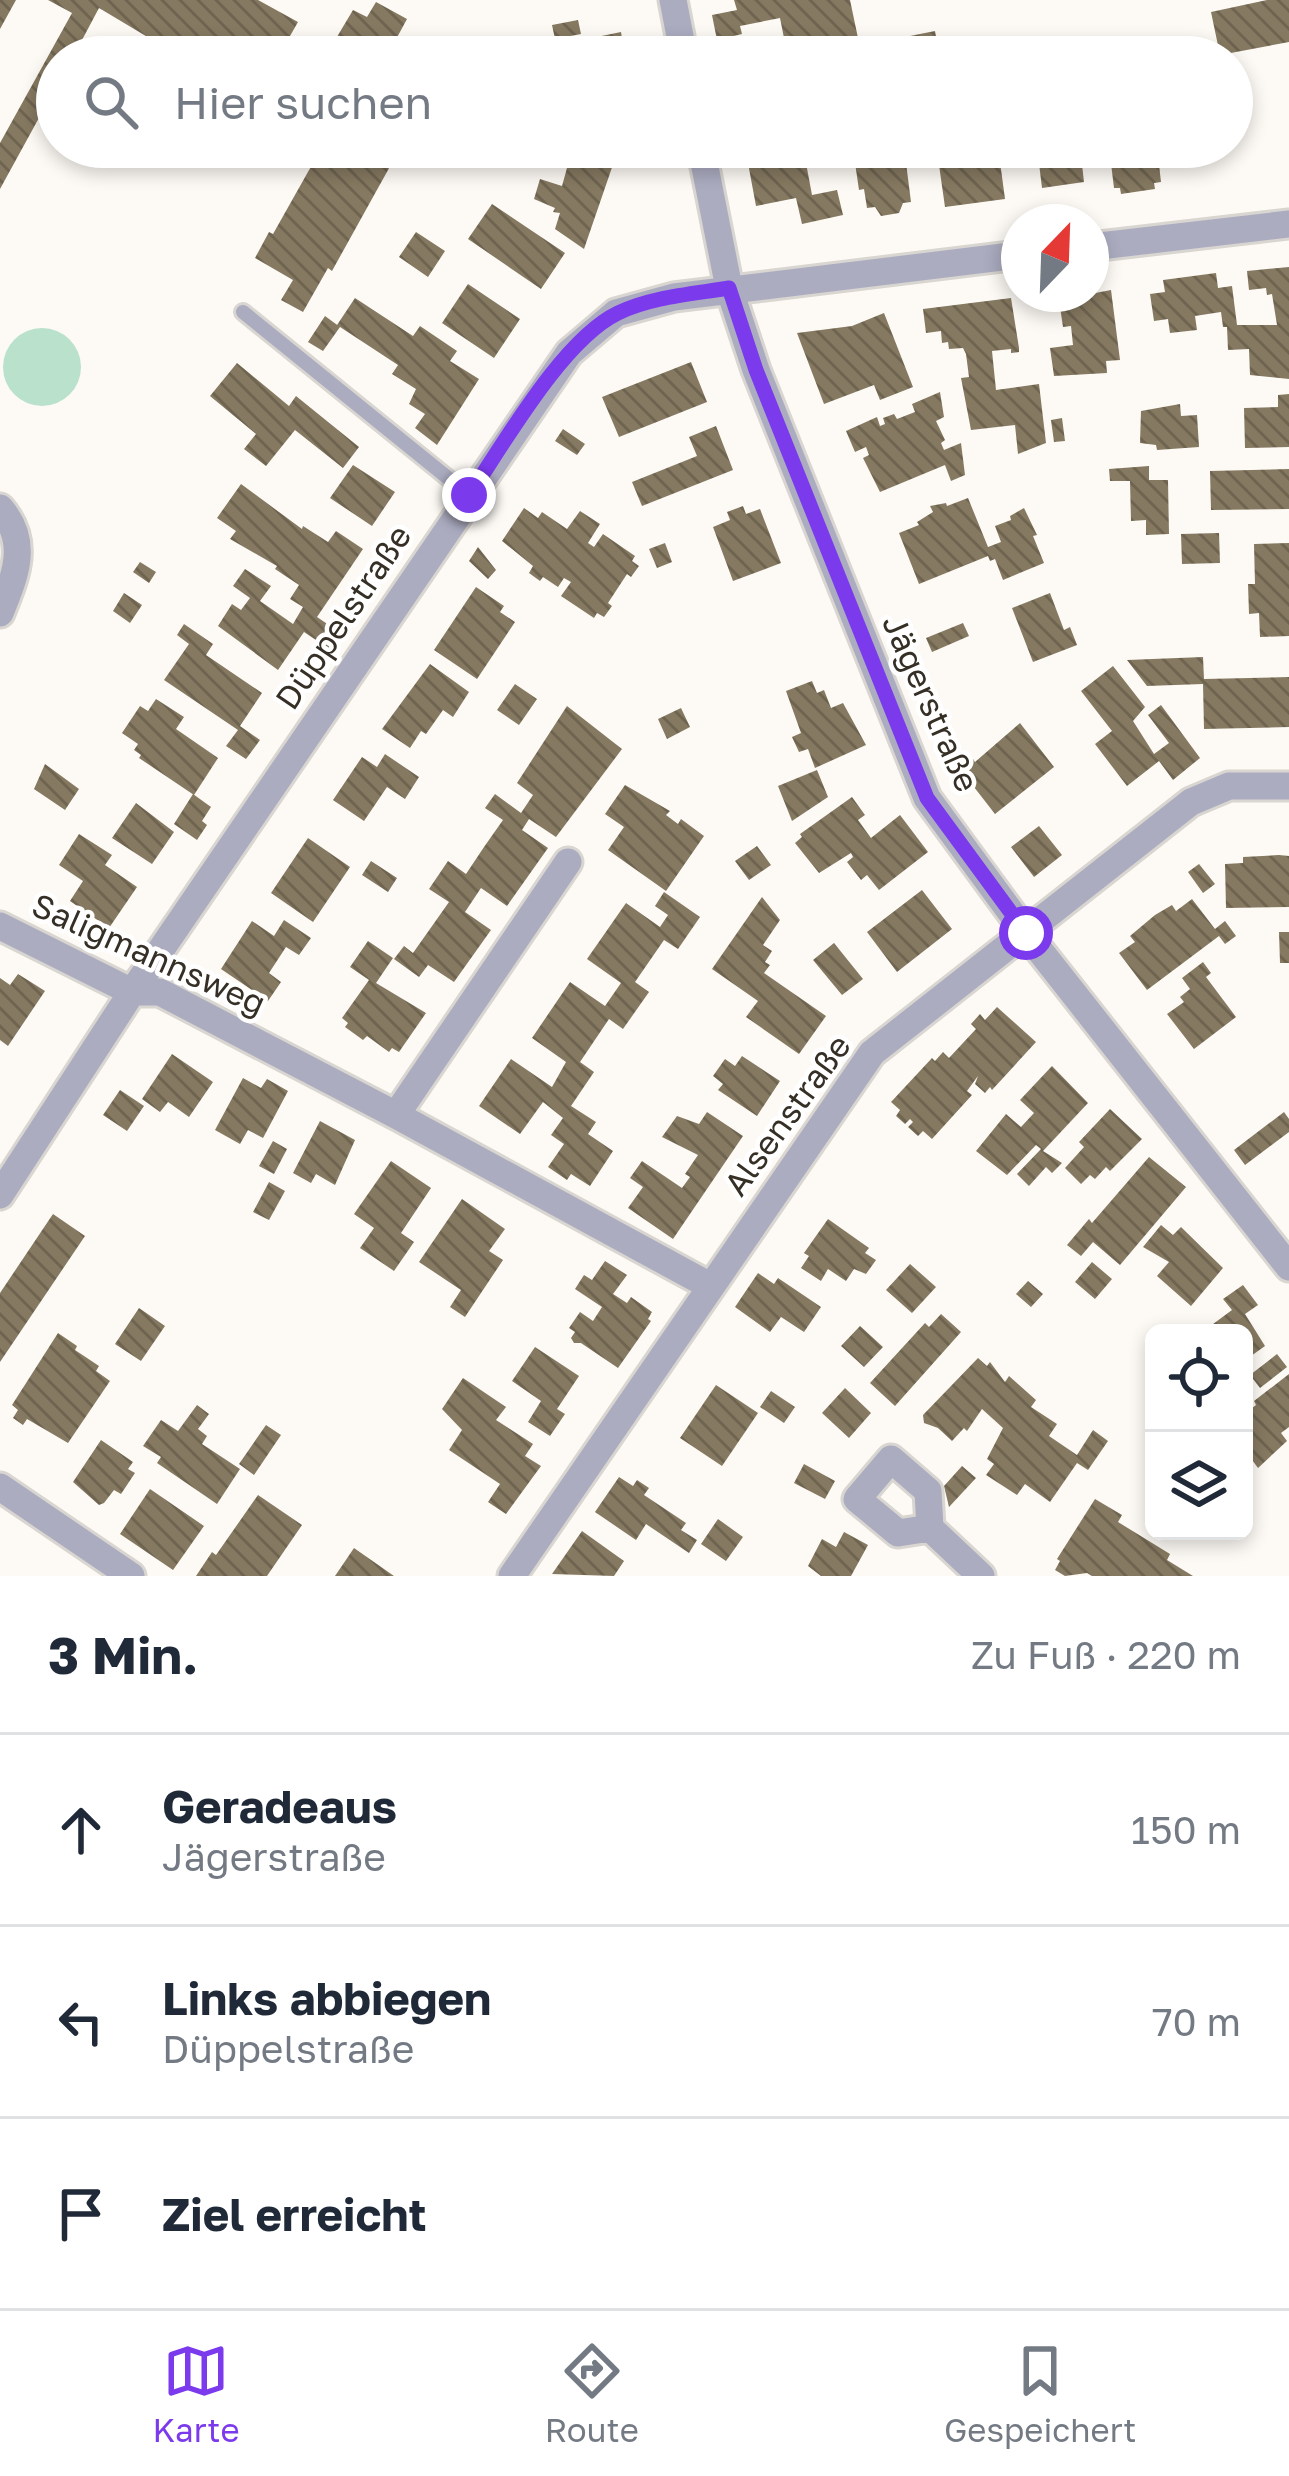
<!DOCTYPE html>
<html lang="de">
<head>
<meta charset="utf-8">
<style>
  :root { --surface:#fff; --page:#f6f6f7; --text:#1f2937; --muted:#747a83; --line:#e0e1e3; --accent:#7c3aed }
  body { margin:0; font-family:"Golos Text",sans-serif; background:var(--page); color:var(--text) }
  .controls { position:absolute; right:36px; bottom:36px; display:grid; overflow:hidden; border-radius:18px; box-shadow:0 6px 18px #0003 }
  .controls button { width:108px; height:108px; display:grid; place-items:center; padding:0; border:0; border-bottom:3px solid var(--line); background:var(--surface); color:var(--text); font:60px sans-serif }
  .compass { position:absolute; left:1001px; top:204px; width:108px; height:108px; border-radius:50%; background:var(--surface); box-shadow:0 6px 18px #0003; rotate:23deg }
  .stop { position:absolute; width:36px; height:36px; margin:-27px; border:9px solid #7c3aed; border-radius:50%; background:#fff }
  .stop.end { background:#7c3aed; border-color:#fff; box-shadow:0 3px 12px #0008 }
  .list { margin:0; padding:0; list-style:none }
  h2 { display:flex; justify-content:space-between; align-items:center; height:156px; margin:0; padding:0 48px; font-size:51px }
  h2 small { font-size:39px; font-weight:400; color:var(--muted) }
  .list li { display:grid; grid-template-columns:78px 1fr auto; gap:36px; align-items:center; box-sizing:border-box; height:192px; padding:0 48px; border-top:3px solid var(--line) }
  .list b { display:block; font-size:45px; white-space:nowrap }
  .list p { margin:0; font-size:39px; white-space:nowrap; color:var(--muted) }
  .list em { font-size:39px; font-style:normal; color:var(--muted) }
  .icon { flex:none; width:66px; height:66px; fill:none; stroke:currentColor; stroke-width:2; stroke-linecap:round; stroke-linejoin:round }
  .map { position:relative; flex:none; width:1289px; height:1576px; overflow:hidden }
  .search { position:absolute; background:var(--surface); box-shadow:0 6px 18px #0003; left:36px; right:36px; top:36px; height:132px; display:flex; align-items:center; gap:30px; box-sizing:border-box; padding:0 42px; border-radius:66px; color:var(--muted); font-size:45px }
  .sheet { height:732px; background:var(--surface) }
  nav { display:flex; justify-content:space-around; align-items:center; box-sizing:border-box; height:168px; border-top:3px solid var(--line); background:var(--surface); font-size:33px; color:var(--muted) }
  nav a { display:grid; justify-items:center; gap:6px }
  nav .on { color:var(--accent) }
  .map>svg:first-child { display:block }
  .green { fill:#bae1cb }
  .building { fill:url(#building-back-hatch) }
  .lines { fill:none; stroke-linecap:round; stroke-linejoin:round }
  .service-casing { stroke:#d9d5d0; stroke-width:20 }
  .minor-casing { stroke:#d9d5d0; stroke-width:33 }
  .service { stroke:#acacc1; stroke-width:14 }
  .minor { stroke:#acacc1; stroke-width:27 }
  .route { stroke:#7c3aed; stroke-width:15 }
  .labels { text-anchor:middle; stroke-width:9; stroke-linejoin:round; paint-order:stroke }
  .street-label { font-size:33px; fill:#352f25; stroke:#fff }
</style>
</head>
<body>
<div class="map">
<svg width="1289" height="1576" viewBox="0 0 1289 1576">
  <defs>
    <pattern id="building-back-hatch" width="6" height="6" patternUnits="userSpaceOnUse" patternTransform="scale(3)"><rect width="6" height="6" fill="#867961"/><path d="M-1 5l2 2M0 0l6 6M5-1l2 2" fill="none" stroke="#6e6450"/></pattern>
  </defs>
  <rect width="100%" height="100%" fill="#fdfaf5"/>
  <path class="green" d="M3 367a39 39 0 1 1 78 0a39 39 0 1 1-78 0Z"/>
  <path class="building" d="M0,0H16L0,29Z
    M48,0H258L298,22L278,57H181L99,8L73,57H57V85L0,189V143L72,13Z
    M734,0H850L862,57H797L793,36L784,38L780,18L740,26L742,34L717,40L712,15L737,10Z
    M1267,0H1289V42L1220,55L1211,12Z
    M376,2L407,19L387,56L381,52L378,57H325L353,10L367,17Z
    M578,20L581,34L555,39L552,25Z
    M935,31L937,42L969,36L972,51L943,57H899L895,39Z
    M621,32L625,57H580L577,41Z
    M1059,45L1058,57H1032L1033,51Z
    M196,147H229L221,161Z
    M322,147H370L393,161L332,271L328,268L303,312L281,300L293,280L255,258L269,232L273,234Z
    M563,147H619L584,249L555,229L560,213L553,212L555,208L534,199L540,179L562,186L567,168L557,165Z
    M745,147H803L812,195L837,190L843,215L802,224L796,198L756,206Z
    M859,147H904L911,202L903,203L899,213L881,216L875,207L867,208L864,189L859,190L854,156H860Z
    M957,147H998L1005,199L945,207L937,151Z
    M1037,147H1080L1084,182L1042,188Z
    M1109,147H1157L1161,182L1154,183L1155,189L1121,194L1120,188H1114Z
    M492,204L565,253L541,289L468,239Z
    M416,232L445,251L428,277L399,257Z
    M1289,267V379L1250,375L1249,349L1228,350L1227,327H1223L1221,312L1195,316L1197,330L1170,333L1168,319L1154,321L1150,294L1165,292L1163,280L1216,273L1218,288L1232,286L1237,325H1277L1272,294L1267,295L1266,288L1249,290L1247,271Z
    M468,284L520,319L494,358L442,323Z
    M1111,290L1120,360L1106,361L1107,373L1054,376L1050,348L1073,345L1071,326L1063,327L1059,300Z
    M355,298L413,336L420,326L457,351L450,361L479,379L437,445L415,428L425,414L409,404L416,389L392,374L398,365L337,325Z
    M1011,298L1019,348V352L1011,353V349L992,351L996,390L1039,384L1046,443L1018,454L1015,425L971,430L961,378L969,377L966,354L963,348L949,349L948,342L942,343L941,331L926,333L923,309Z
    M884,313L913,387L880,400L874,385L824,404L797,333L852,326Z
    M325,316L340,327L323,351L308,342Z
    M691,362L707,402L619,437L602,397Z
    M237,363L289,406L296,396L359,447L343,468L295,430L266,466L244,449L256,434L210,396Z
    M940,392L944,417L936,421L945,440L941,443L944,450L961,443L965,475L951,481L945,465L880,492L863,458L869,455L866,447L855,452L846,431L877,417L880,426L885,424L883,418L894,414L897,419L915,412L912,404Z
    M1289,394V447L1245,448L1244,408L1278,407V395Z
    M1180,404L1181,416L1197,415L1199,447L1157,450L1156,445L1140,443L1141,411Z
    M1062,418L1065,441L1054,442L1051,420Z
    M716,426L733,470L642,506L632,482L697,456L689,437Z
    M563,429L585,444L577,455L555,441Z
    M353,465L395,492L372,526L330,498Z
    M1149,466V480H1168L1169,534L1146,535V520L1131,521L1130,481H1110L1109,469Z
    M1289,469V509L1211,510L1210,471Z
    M241,484L302,529L303,526L328,542L336,531L363,549L317,617L342,634L331,650L304,632L278,670L218,626L232,604L241,610L250,598L233,586L245,569L271,586L260,601L293,624L303,607L290,599L299,585L275,569L277,566L230,539L236,531L217,518Z
    M968,498L988,547L1001,542L995,526L1011,520L1010,516L1024,508L1037,535L1033,536L1044,563L1003,580L995,559L990,561L988,556L919,584L899,533L919,525L917,522L933,512L930,506L946,503L947,506Z
    M743,506L746,514L760,509L781,563L733,581L713,527L730,520L727,512Z
    M524,508L538,518L542,512L567,529L580,511L600,524L588,543L594,547L603,534L635,556L632,561L639,566L631,577L627,574L608,603L612,606L604,617L597,613L594,618L561,596L571,582L564,578L558,587L543,577L540,581L529,573L533,566L502,541Z
    M1219,533L1220,563L1182,564L1181,534Z
    M665,543L672,562L657,568L649,549Z
    M1289,543V636L1260,637L1259,613L1249,614L1248,584H1255L1254,544Z
    M478,547L496,570L488,579L469,561Z
    M140,562L156,572L149,583L133,572Z
    M476,587L504,606L500,612L515,622L477,679L434,650Z
    M124,593L142,605L130,623L113,611Z
    M1050,593L1064,630L1070,627L1077,645L1033,662L1012,608Z
    M963,623L969,636L932,652L926,638Z
    M184,624L213,644L206,655L262,693L240,726L260,740L246,759L226,746L238,730L164,680L189,644L177,635Z
    M1203,657L1204,679L1289,677V727L1204,729L1203,684L1147,686L1127,660Z
    M430,664L469,692L453,717L443,710L426,734L421,731L410,748L382,729Z
    M1113,666L1145,707L1133,721L1154,754L1169,743L1148,715L1161,705L1200,758L1173,780L1159,761L1127,786L1095,744L1112,731L1081,691Z
    M812,681L817,693L824,690L831,708L843,703L866,745L815,768L808,749L799,752L792,737L801,733L786,691Z
    M515,684L537,699L519,725L497,710Z
    M156,699L184,717L176,729L218,758L194,795L139,758L141,755L134,750L138,744L122,733L140,706L148,711Z
    M567,706L622,749L556,837L529,819L522,830L548,848L507,906L481,888L465,912L491,930L454,982L428,965L419,977L394,959L404,946L413,953L449,902L429,889L448,861L466,874L484,847L503,820L485,808L495,794L521,813L533,795L517,783Z
    M681,708L690,727L667,739L658,719Z
    M1020,723L1054,767L995,814L960,769L973,759L975,762Z
    M385,754L419,777L405,799L387,787L364,821L333,800L362,757L377,767Z
    M45,764L79,789L65,810L34,789Z
    M817,770L828,797L792,821L778,786Z
    M625,785L670,811L666,815L678,824L681,819L704,836L666,891L608,850L624,827L605,814Z
    M193,794L211,807L202,821L207,825L197,840L174,824Z
    M852,797L865,815L858,820L871,838L900,815L928,852L879,890L867,875L861,880L847,862L853,857L851,853L819,873L795,843L802,837L800,834Z
    M136,803L174,832L152,864L112,838Z
    M1039,826L1062,855L1034,877L1011,847Z
    M79,834L112,855L105,865L137,887L109,928L70,901L83,881L59,865Z
    M308,838L350,867L313,922L271,893Z
    M757,846L771,865L749,880L735,861Z
    M1279,855L1289,856V907L1226,908L1225,864L1243,863V857Z
    M371,861L397,878L388,892L362,875Z
    M1199,864L1215,884L1203,893L1188,872Z
    M922,890L952,929L897,972L867,932Z
    M664,892L700,917L678,949L664,940L635,982L649,992L623,1029L609,1019L580,1062L594,1072L571,1106L596,1122L588,1134L613,1151L590,1186L571,1174L567,1180L548,1167L564,1144L551,1135L563,1118L543,1102L520,1134L479,1106L511,1059L552,1087L566,1062L532,1038L570,982L605,1006L621,983L587,959L626,903L660,927L668,915L655,906Z
    M762,897L780,920L763,945L772,951L765,962L770,965L764,973L826,1016L799,1054L746,1017L758,1001L712,969Z
    M1192,899L1215,929L1225,921L1236,936L1225,944L1219,936L1147,990L1119,953L1135,942L1130,936L1155,915L1172,905L1176,911Z
    M284,920L311,938L299,955L286,947L269,973L281,982L268,1001L221,969L252,921L274,936Z
    M1279,932H1289V963H1280Z
    M368,941L393,958L376,983L426,1013L399,1052L392,1048L389,1052L367,1036L363,1040L345,1027L348,1023L342,1018L369,980L350,967Z
    M834,943L863,979L842,995L813,960Z
    M1203,962L1211,973L1206,977L1236,1017L1194,1049L1167,1014L1184,1002L1180,997L1190,989L1182,978Z
    M18,974L45,991L8,1046L0,1040V978L10,985Z
    M997,1007L1036,1042L992,1090L990,1087L985,1093L975,1084L978,1076L967,1091L972,1095L932,1139L923,1131L918,1136L908,1127L913,1122L910,1119L905,1124L896,1116L900,1110L891,1102L932,1058L935,1061L943,1052L949,1058L976,1029L971,1024L980,1014L985,1020Z
    M172,1054L213,1082L189,1117L168,1102L160,1112L142,1099Z
    M742,1056L780,1081L757,1116L718,1090L723,1084L713,1076L725,1059L735,1066Z
    M1052,1066L1088,1103L1043,1151L1062,1163L1052,1173L1046,1167L1029,1186L1017,1174L1041,1149L1036,1145L1007,1175L976,1151L1006,1114L1021,1127L1034,1113L1020,1100Z
    M243,1078L261,1088L267,1079L288,1091L263,1138L248,1130L240,1144L215,1130Z
    M120,1090L144,1106L127,1131L103,1115Z
    M1110,1109L1142,1139L1110,1171L1106,1167L1095,1179L1090,1175L1081,1184L1065,1168L1084,1147L1079,1142Z
    M707,1112L743,1136L673,1239L628,1208L643,1187L630,1178L642,1161L682,1188L690,1177L685,1174L698,1155L662,1137L677,1116L699,1124Z
    M1284,1112L1289,1119V1132L1245,1165L1234,1150Z
    M320,1121L355,1140L335,1185L316,1174L311,1183L293,1173Z
    M273,1141L287,1149L274,1174L259,1166Z
    M1149,1157L1186,1187L1120,1265L1093,1242L1081,1256L1067,1245L1089,1219L1092,1223Z
    M391,1161L431,1188L401,1233L414,1242L394,1271L360,1248L374,1228L354,1214Z
    M269,1182L285,1191L269,1220L253,1212Z
    M462,1199L505,1229L489,1251L503,1260L465,1317L450,1307L461,1290L419,1262Z
    M53,1214L85,1236L0,1362V1293Z
    M828,1219L869,1248L865,1253L876,1260L866,1274L854,1269L846,1281L828,1269L821,1281L801,1268L809,1256L804,1253Z
    M1161,1225L1173,1235L1181,1227L1223,1268L1191,1306L1157,1276L1169,1262L1143,1247Z
    M605,1261L627,1275L613,1294L627,1303L631,1297L652,1312L648,1319L651,1321L618,1368L581,1343H574L571,1338L575,1332L569,1328L580,1312L593,1321L602,1307L575,1289L584,1275L592,1280Z
    M1092,1262L1112,1279L1095,1299L1075,1282Z
    M910,1264L936,1287L912,1313L886,1290Z
    M758,1273L774,1284L778,1278L821,1307L804,1332L781,1317L770,1332L735,1307Z
    M1028,1281L1043,1294L1031,1307L1016,1294Z
    M1243,1285L1258,1305L1245,1314L1265,1346L1244,1361V1333H1201L1232,1310L1223,1299Z
    M139,1308L165,1326L141,1361L115,1344Z
    M941,1314L961,1332L895,1406L870,1383L925,1323L929,1327Z
    M860,1326L883,1347L864,1367L841,1346Z
    M58,1333L77,1346L75,1350L99,1366L96,1371L110,1381L68,1443L27,1419L23,1425L13,1418L18,1410L12,1405Z
    M535,1347L579,1376L557,1409L565,1414L550,1436L528,1422L541,1401L512,1381Z
    M1277,1354L1287,1367L1260,1388L1250,1375Z
    M978,1358L987,1366L990,1362L1005,1382L1009,1376L1036,1400L1031,1407L1057,1424L1049,1436L1077,1455L1093,1430L1108,1441L1088,1470L1077,1463L1050,1502L1025,1484L1017,1495L986,1475L994,1464L987,1459L1003,1428L982,1409L967,1431L964,1428L952,1441L938,1428L924,1423L923,1415Z
    M1289,1374V1427L1281,1433L1287,1441L1258,1468L1244,1449V1414L1256,1405L1254,1401Z
    M463,1378L506,1407L496,1420L533,1444L525,1456L541,1466L506,1514L488,1502L500,1484L449,1450L462,1430L442,1409Z
    M716,1385L758,1413L722,1466L680,1438Z
    M845,1388L871,1413L849,1438L822,1413Z
    M771,1391L795,1407L784,1423L760,1407Z
    M197,1405L209,1414L198,1429L207,1436L202,1444L240,1469L217,1504L157,1463L161,1457L143,1446L161,1420L178,1431Z
    M266,1425L281,1435L254,1475L239,1464Z
    M101,1440L133,1462L128,1469L135,1473L121,1494L114,1490L104,1503L99,1505L73,1482Z
    M804,1464L835,1481L825,1499L794,1483Z
    M962,1466L976,1478L949,1507L944,1486Z
    M619,1477L633,1486L637,1480L649,1488L644,1495L686,1523L681,1530L697,1540L689,1553L646,1524L636,1540L595,1512Z
    M150,1489L204,1526L173,1570L120,1534Z
    M258,1495L302,1525L267,1576H196L212,1552L216,1555Z
    M1095,1499L1122,1515L1118,1522L1170,1554L1167,1560L1193,1576H1092L1087,1573L1065,1576L1055,1570L1060,1561L1057,1559Z
    M718,1519L743,1537L726,1561L701,1544Z
    M582,1531L624,1561L614,1576L552,1574Z
    M844,1532L868,1545L851,1576H821L808,1566L822,1539L836,1547Z
    M354,1548L394,1576H335Z"/>
  <g class="lines">
    <defs>
      <path id="service" d="M243,312L469,495"/>
      <path id="minor" d="M673,0L684,57
        M701,147L729,288L756,370L927,798L1026,933L1289,1267
        M1091,247L1289,224
        M0,508C30,542 15,576 0,613
        M0,926L132,992H160L396,1115L710,1286
        M396,1115L568,862
        M0,1195L132,992L569,353L616,313L674,297L1019,255
        M0,1487L131,1576
        M930,1528L898,1533L857,1499L891,1459L928,1491L930,1528L981,1576
        M512,1576L872,1053L1191,802L1229,786H1289"/>
    </defs>
    <use href="#service" class="service-casing"/>
    <use href="#minor" class="minor-casing"/>
    <use href="#service" class="service"/>
    <use href="#minor" class="minor"/>
  </g>
  <g class="lines">
    <path class="route" d="M469,495C504,444 562,340 618,313C650,297 693,294 729,288L756,370L927,798L1026,933"/>
  </g>
  <g class="labels">
    <g class="street-label">
      <text transform="translate(343 617) rotate(-56)" y="12">Düppelstraße</text>
      <text transform="translate(931 703) rotate(66)" y="12">Jägerstraße</text>
      <text transform="translate(149 954) rotate(24)" y="12">Saligmannsweg</text>
      <text transform="translate(787 1115) rotate(-54)" y="12">Alsenstraße</text>
    </g>
  </g>
</svg>
<div class="controls">
<button><svg class="icon" aria-label="locate" viewBox="0 0 24 24"><circle cx="12" cy="12" r="6"/><path d="M12 2v4M12 18v4M2 12h4M18 12h4"/></svg></button>
<button><svg class="icon" aria-label="layers" viewBox="0 0 24 24"><path d="M12 4l9 5-9 5-9-5zM3 14l9 5 9-5"/></svg></button>
</div>
<svg class="compass" viewBox="-18 -18 36 36"><path d="M0-13l5 13h-10z" fill="#e53935"/><path d="M0 13l5-13h-10z" fill="#747a83"/></svg>
<div class="stop" style="left:1026px;top:933px"></div>
<div class="stop end" style="left:469px;top:495px"></div>
<div class="search"><svg class="icon" aria-label="search" viewBox="0 0 24 24"><circle cx="10" cy="10" r="6"/><path d="M15 15l6 6"/></svg>Hier suchen</div>
</div>
<section class="sheet">
<h2>3 Min.<small>Zu Fuß · 220 m</small></h2>
<ul class="list">
<li><svg class="icon" aria-label="ahead" viewBox="0 0 24 24"><path d="M12 20V5M6 11l6-6 6 6"/></svg><div><b>Geradeaus</b><p>Jägerstraße</p></div><em>150 m</em></li>
<li><svg class="icon" aria-label="left" viewBox="0 0 24 24"><path d="M17 20v-9H6M10 6l-5 5 5 5"/></svg><div><b>Links abbiegen</b><p>Düppelstraße</p></div><em>70 m</em></li>
<li><svg class="icon" aria-label="arrive" viewBox="0 0 24 24"><path d="M6 21V4h12l-3 4 3 4H6"/></svg><div><b>Ziel erreicht</b></div></li>
</ul>
</section>
<nav>
<a class="on"><svg class="icon" aria-label="map" viewBox="0 0 24 24"><path d="M3 6l6-2 6 2 6-2v14l-6 2-6-2-6 2zM9 4v14M15 6v14"/></svg>Karte</a>
<a><svg class="icon" aria-label="directions" viewBox="0 0 24 24"><path d="M12 3l9 9-9 9-9-9zM9 14v-3h6M13 9l2 2-2 2"/></svg>Route</a>
<a><svg class="icon" aria-label="saved" viewBox="0 0 24 24"><path d="M7 4h10v16l-5-4-5 4z"/></svg>Gespeichert</a>
</nav>
</body>
</html>
